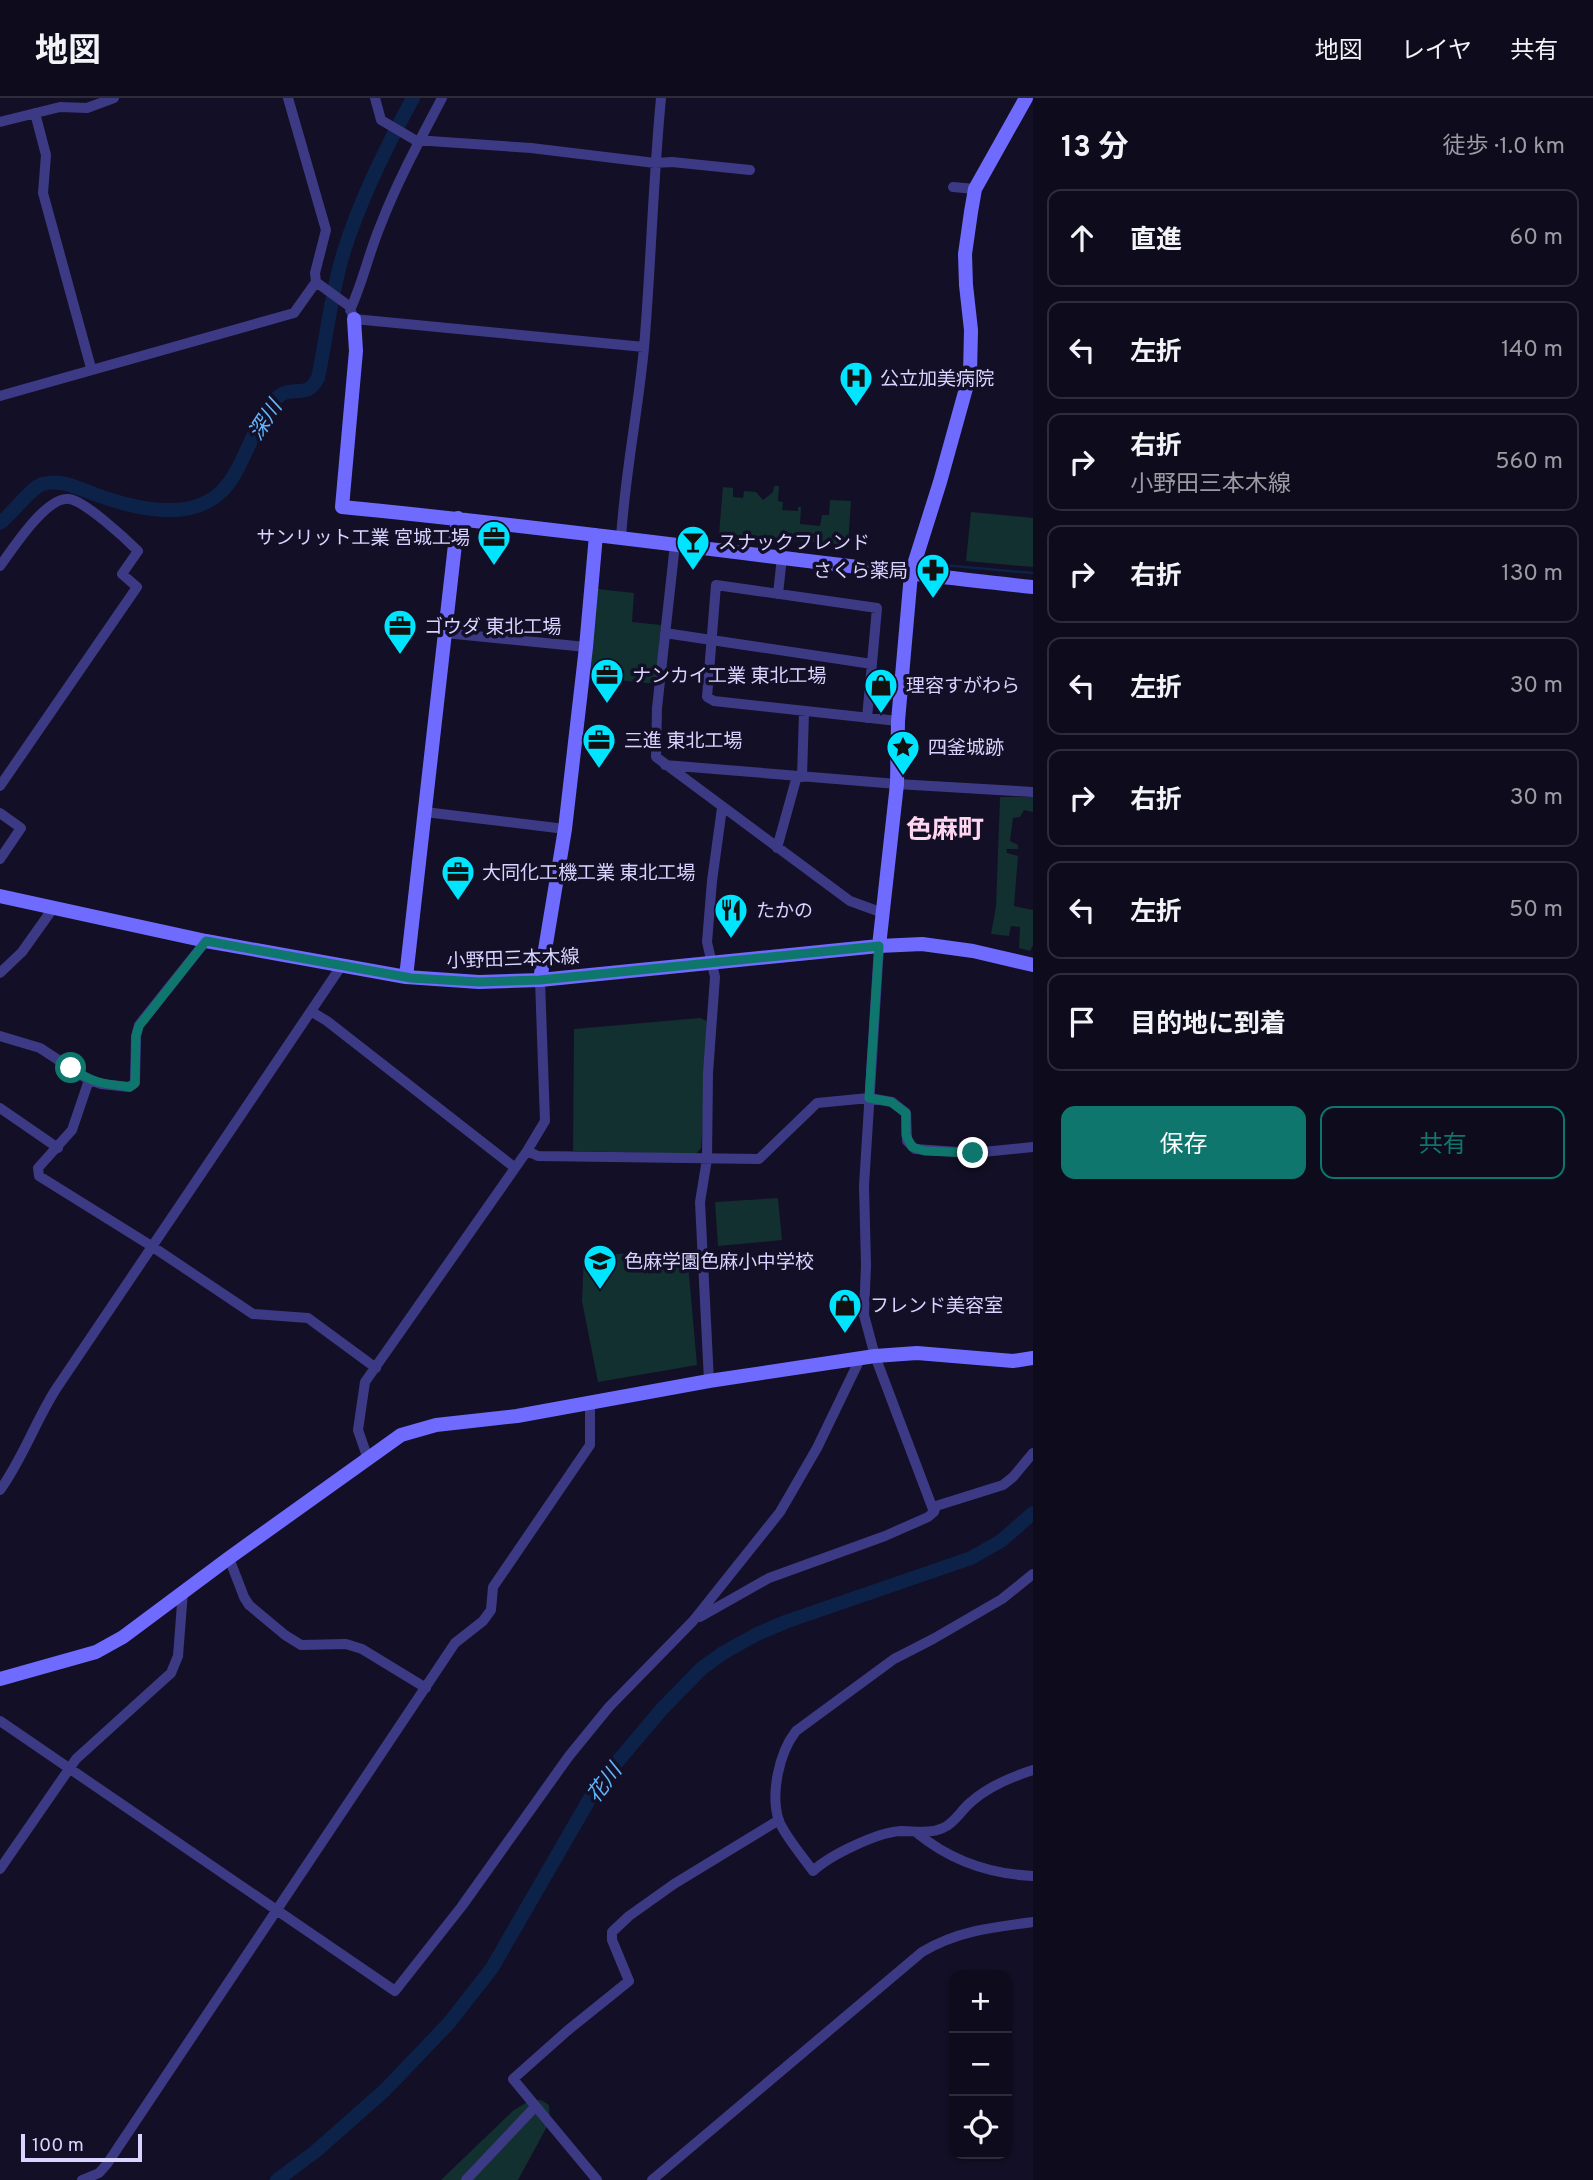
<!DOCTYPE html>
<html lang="ja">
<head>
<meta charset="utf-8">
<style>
  :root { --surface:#0e0b1c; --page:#171425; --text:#f1f3f6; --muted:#9b9ba3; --line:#2e2b3b; --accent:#0f766e }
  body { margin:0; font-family:Overpass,"Noto Sans JP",sans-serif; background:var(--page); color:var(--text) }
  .controls { position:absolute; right:21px; bottom:21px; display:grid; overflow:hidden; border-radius:14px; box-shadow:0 2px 5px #0004 }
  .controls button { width:63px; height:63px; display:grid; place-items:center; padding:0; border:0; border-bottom:2px solid var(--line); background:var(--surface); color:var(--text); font:35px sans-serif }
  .scale { position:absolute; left:21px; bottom:18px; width:121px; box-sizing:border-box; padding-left:7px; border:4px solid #d9d4ff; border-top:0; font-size:19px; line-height:24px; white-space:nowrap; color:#d9d4ff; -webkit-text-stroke:5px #130f26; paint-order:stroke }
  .stop { position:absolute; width:21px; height:21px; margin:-16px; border:5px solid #0f766e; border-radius:50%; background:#fff }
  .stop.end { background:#0f766e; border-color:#fff; box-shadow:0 2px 7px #0008 }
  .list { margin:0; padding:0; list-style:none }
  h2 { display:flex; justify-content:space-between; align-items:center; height:91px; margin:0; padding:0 28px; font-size:30px }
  h2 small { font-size:23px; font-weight:400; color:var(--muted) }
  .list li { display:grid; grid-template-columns:46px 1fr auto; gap:21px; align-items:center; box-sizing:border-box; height:98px; margin:0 14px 14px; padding:0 14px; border:2px solid var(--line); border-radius:14px }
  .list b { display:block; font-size:26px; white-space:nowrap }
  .list p { margin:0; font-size:23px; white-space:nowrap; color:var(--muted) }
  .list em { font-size:23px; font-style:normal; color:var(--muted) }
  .actions { display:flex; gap:14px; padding:21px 28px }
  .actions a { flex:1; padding:16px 0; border:2px solid var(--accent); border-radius:14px; text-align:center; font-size:24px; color:var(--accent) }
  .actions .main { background:var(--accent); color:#fff }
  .icon { flex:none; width:38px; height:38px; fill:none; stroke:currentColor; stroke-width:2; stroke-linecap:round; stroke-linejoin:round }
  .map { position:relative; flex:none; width:1033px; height:2082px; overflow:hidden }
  header { display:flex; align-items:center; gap:42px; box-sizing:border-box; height:98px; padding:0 35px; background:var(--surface); border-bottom:2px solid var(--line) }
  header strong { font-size:33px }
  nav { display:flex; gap:38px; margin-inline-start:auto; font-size:24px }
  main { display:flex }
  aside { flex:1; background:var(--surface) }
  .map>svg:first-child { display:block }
  .green { fill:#12302f }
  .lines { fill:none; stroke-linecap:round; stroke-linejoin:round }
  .stream { stroke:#0c2248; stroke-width:2.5 }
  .river { stroke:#0c2248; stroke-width:14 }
  .street { stroke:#3d3a85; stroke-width:10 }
  .secondary { stroke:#6f6bff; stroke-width:14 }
  .route { stroke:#0f766e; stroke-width:9 }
  .labels { text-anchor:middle; stroke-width:7; stroke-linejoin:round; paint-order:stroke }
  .poi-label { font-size:19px; fill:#d9d4ff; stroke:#130f26; text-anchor:start }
  .street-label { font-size:19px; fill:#d9d4ff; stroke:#130f26 }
  .water-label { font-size:21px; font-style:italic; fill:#62b6ff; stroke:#130f26 }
  .district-label { font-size:26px; font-weight:bold; fill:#ffd6f0; stroke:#130f26 }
</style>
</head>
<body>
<header>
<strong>地図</strong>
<nav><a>地図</a><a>レイヤ</a><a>共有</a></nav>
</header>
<main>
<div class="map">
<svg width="1033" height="2082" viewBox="0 0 1033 2082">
  <rect width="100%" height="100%" fill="#130f26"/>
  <path class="green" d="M774,388H779L778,403L783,404L782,412L798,413V409H801L800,426L820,428L822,417H829L830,402L851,403L848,447L719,436L723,389L733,390V399L743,400L744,393L756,394L763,402L773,394Z
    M971,414L1033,420V469L966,463Z
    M598,491L634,495L632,524L661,527L656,586L589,579Z
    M1000,699H1033V714L1024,712L1020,719L1013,720L1010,743L1018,747V751H1006L1007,755L1018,758L1014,808L1033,812V847L1030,853L1019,850L1020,829L1011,828L1009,838L991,836L996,809Z
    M700,920L709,924L701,1050L696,1056L573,1053L574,931Z
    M778,1100L782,1142L718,1148L715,1104Z
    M687,1154L697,1267L598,1284L582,1203L584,1157Z
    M541,2002L549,2007L550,2023L518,2082H441L514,2012L529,2003Z"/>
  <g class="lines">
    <path class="stream" d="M942,467L1033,475"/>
    <path class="river" d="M0,425C12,416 32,388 43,386C63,381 77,390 94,396C132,410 188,425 221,394C242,374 251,334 268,311C272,306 276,299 282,296C299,288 306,301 318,280C327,238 331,194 344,153C361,99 386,49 413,0
      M277,2082L316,2053L385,1992L449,1925L492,1870L597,1688L661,1612L702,1570L723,1555L757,1536L788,1523L971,1460L1001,1443L1033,1415"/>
    <path class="street" d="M375,0L381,22L415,42L531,50L655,65L672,64L750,72
      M35,15L46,57L43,95L91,270
      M0,24L60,9L87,10L114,0
      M953,89L975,91
      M316,184L349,208L354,221L644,249
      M350,212C363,184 369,154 381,126C398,82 420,42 442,0
      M0,298L294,215L316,184L315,175L326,132L288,0
      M621,440C625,376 638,313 644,250C651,167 653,83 661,0
      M675,446L657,610L656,659L850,803L883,815
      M0,468C12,452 46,398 69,401C85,403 126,441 138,453L122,476L137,489L0,688
      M778,496L782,459
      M445,535L586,549
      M665,535L872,566
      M867,620L877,510L716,487L707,599L714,603L898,623
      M665,667L897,686L1033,694
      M802,679L804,614
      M425,714L565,731
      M0,715L21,730L0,761
      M777,750L797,678
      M879,848L864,1088L866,1167L864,1217L875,1258L934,1414
      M0,875L22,854L54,809
      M312,914L327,923L514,1069
      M0,938L40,950L89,982L101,986L129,989L135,985L136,938L139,927L206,843
      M89,982L72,1032L38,1070L39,1078L153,1149L253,1216L308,1220L376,1270
      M0,1010L58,1050
      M527,1053L538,1058L759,1061L817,1005L869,1000L892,1004L906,1015L907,1043L915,1051L973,1055L1033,1049
      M709,1283L700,1104L707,1061L708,975L715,879L707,844L712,783L722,710
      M368,1361L358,1332L365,1284L527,1053L545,1023L540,882
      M0,1392C23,1360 35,1324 56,1291L342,867
      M229,1460L244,1499L249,1507L285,1537L301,1547L346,1546L362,1551L426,1590
      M1033,1476L1002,1501L933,1541L894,1561L796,1633C779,1655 770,1696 779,1723C785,1738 803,1759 813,1773C830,1757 878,1734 901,1733C915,1733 930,1736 943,1730C955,1725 961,1712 971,1704C988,1689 1011,1679 1033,1672
      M700,1519L769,1480L885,1438L928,1419L934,1414L936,1408L1003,1387L1013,1379L1033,1355
      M0,1623L395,1893L462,1808L569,1658L609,1609L693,1523L780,1414L817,1350L860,1261
      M917,1735C951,1763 989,1776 1033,1778
      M0,1771L76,1661L171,1575L178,1558L183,1493
      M82,2082L99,2075L107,2066L455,1545L483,1523L491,1512L493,1489L590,1347V1304
      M466,2082L535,2009
      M597,2082L513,1981L567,1933L629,1883L612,1842V1834L629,1818L674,1786L779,1722
      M652,2082L922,1854C957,1833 993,1829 1033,1824"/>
    <path class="secondary" d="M354,221L356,253L342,409C573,431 803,465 1033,489
      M0,798L206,843L406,879L479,884L540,882L879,848L922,846L973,853L1033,867
      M879,848L897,686L898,623L911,476L940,384L970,276L971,232L966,187L965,156L971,114L975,91L1026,0
      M406,879L458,420
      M540,882L565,731L586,549L596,437
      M0,1581L96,1554L123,1539L229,1460L401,1337L436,1327L517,1318L709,1283L875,1258L917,1255L1013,1263L1033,1260"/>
  </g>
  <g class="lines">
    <path class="route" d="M71,970C92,985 104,986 130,989L135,985L136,938L139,928L206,843L411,880L479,884L540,882L879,848L869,1000L891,1004L906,1015V1037L912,1049L925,1053L973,1055"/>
  </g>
  <defs>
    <symbol id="hospital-pin" viewBox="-11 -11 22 30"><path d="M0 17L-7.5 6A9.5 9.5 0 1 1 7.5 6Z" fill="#00e5ff" stroke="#130f26"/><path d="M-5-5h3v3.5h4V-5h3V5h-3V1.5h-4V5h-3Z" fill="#111"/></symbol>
    <symbol id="office-pin" viewBox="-11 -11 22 30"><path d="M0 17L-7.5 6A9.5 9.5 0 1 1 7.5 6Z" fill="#00e5ff" stroke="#130f26"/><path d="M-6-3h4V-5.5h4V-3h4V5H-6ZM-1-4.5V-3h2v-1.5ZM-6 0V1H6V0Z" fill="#111"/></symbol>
    <symbol id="bar-pin" viewBox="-11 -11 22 30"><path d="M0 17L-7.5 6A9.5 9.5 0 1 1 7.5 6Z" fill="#00e5ff" stroke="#130f26"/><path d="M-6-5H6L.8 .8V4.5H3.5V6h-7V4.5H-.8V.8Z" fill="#111"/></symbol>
    <symbol id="pharmacy-pin" viewBox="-11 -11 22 30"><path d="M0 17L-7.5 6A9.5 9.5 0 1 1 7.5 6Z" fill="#00e5ff" stroke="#130f26"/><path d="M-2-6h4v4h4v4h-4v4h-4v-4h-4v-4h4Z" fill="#111"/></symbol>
    <symbol id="shop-pin" viewBox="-11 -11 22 30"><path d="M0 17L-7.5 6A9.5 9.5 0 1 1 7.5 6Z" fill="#00e5ff" stroke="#130f26"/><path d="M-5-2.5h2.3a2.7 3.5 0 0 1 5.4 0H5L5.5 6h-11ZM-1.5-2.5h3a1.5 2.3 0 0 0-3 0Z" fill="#111"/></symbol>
    <symbol id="sight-pin" viewBox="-11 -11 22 30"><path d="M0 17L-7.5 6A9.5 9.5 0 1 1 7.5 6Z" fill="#00e5ff" stroke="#130f26"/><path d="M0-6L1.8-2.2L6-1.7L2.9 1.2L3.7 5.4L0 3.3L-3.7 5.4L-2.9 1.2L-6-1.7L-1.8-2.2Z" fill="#111"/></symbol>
    <symbol id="restaurant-pin" viewBox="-11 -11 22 30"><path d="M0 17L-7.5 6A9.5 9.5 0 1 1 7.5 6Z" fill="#00e5ff" stroke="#130f26"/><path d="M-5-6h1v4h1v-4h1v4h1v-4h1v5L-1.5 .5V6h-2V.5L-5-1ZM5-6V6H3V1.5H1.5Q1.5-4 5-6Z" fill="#111"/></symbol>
    <symbol id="school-pin" viewBox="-11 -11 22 30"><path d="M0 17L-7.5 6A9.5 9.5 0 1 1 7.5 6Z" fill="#00e5ff" stroke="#130f26"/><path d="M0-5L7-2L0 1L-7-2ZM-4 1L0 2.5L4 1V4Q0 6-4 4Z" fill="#111"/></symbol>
  </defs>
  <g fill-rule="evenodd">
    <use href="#hospital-pin" x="837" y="261" width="38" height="52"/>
    <use href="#office-pin" x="475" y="420" width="38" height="52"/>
    <use href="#bar-pin" x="674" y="425" width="38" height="52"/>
    <use href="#pharmacy-pin" x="914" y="453" width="38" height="52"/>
    <use href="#office-pin" x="381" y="509" width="38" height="52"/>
    <use href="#office-pin" x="588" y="558" width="38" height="52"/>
    <use href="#shop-pin" x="862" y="568" width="38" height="52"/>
    <use href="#office-pin" x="580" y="623" width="38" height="52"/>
    <use href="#sight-pin" x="884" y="630" width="38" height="52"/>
    <use href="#office-pin" x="439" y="755" width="38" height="52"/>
    <use href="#restaurant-pin" x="712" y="793" width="38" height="52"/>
    <use href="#school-pin" x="581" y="1144" width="38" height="52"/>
    <use href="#shop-pin" x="826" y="1188" width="38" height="52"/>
  </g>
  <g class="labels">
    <g class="poi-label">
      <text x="880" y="287">公立加美病院</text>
      <text x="470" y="446" text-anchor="end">サンリット工業 宮城工場</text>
      <text x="718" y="451">スナックフレンド</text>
      <text x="908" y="479" text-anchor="end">さくら薬局</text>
      <text x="424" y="535">ゴウダ 東北工場</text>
      <text x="632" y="584">ナンカイ工業 東北工場</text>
      <text x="906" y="594">理容すがわら</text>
      <text x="624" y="649">三進 東北工場</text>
      <text x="928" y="656">四釜城跡</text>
      <text x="482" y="781">大同化工機工業 東北工場</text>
      <text x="756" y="819">たかの</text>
      <text x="624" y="1170">色麻学園色麻小中学校</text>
      <text x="870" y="1214">フレンド美容室</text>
    </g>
    <g class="street-label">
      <text transform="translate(513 860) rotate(-2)" y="7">小野田三本木線</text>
    </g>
    <g class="water-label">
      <text transform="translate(265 322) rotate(-57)" y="7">深川</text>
      <text transform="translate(604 1685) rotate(-53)" y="7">花川</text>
    </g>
    <g class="district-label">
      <text x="945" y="740">色麻町</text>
    </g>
  </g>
</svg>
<div class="controls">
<button>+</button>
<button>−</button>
<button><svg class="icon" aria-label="locate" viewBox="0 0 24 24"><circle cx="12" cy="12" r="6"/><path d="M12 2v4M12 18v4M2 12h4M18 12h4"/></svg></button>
</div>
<div class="scale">100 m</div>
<div class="stop" style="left:71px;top:970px"></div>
<div class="stop end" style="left:973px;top:1055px"></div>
</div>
<aside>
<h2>13 分<small>徒歩 · 1.0 km</small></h2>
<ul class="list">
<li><svg class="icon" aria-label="ahead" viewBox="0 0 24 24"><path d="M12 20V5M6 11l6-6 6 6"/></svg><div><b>直進</b></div><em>60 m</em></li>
<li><svg class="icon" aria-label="left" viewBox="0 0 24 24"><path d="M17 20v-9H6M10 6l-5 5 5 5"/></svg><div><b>左折</b></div><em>140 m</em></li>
<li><svg class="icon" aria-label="right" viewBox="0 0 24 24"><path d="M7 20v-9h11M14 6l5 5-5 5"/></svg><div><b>右折</b><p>小野田三本木線</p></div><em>560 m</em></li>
<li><svg class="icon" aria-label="right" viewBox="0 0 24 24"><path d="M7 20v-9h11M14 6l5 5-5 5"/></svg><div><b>右折</b></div><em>130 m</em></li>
<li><svg class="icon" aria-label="left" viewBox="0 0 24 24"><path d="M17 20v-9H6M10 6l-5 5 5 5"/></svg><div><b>左折</b></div><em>30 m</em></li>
<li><svg class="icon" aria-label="right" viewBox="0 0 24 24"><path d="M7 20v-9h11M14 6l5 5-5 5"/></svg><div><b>右折</b></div><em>30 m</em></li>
<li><svg class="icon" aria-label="left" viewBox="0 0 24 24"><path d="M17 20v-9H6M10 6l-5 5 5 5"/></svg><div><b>左折</b></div><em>50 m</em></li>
<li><svg class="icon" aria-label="arrive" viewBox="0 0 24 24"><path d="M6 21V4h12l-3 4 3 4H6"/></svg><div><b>目的地に到着</b></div></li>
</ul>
<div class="actions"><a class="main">保存</a><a>共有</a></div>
</aside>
</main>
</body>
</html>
